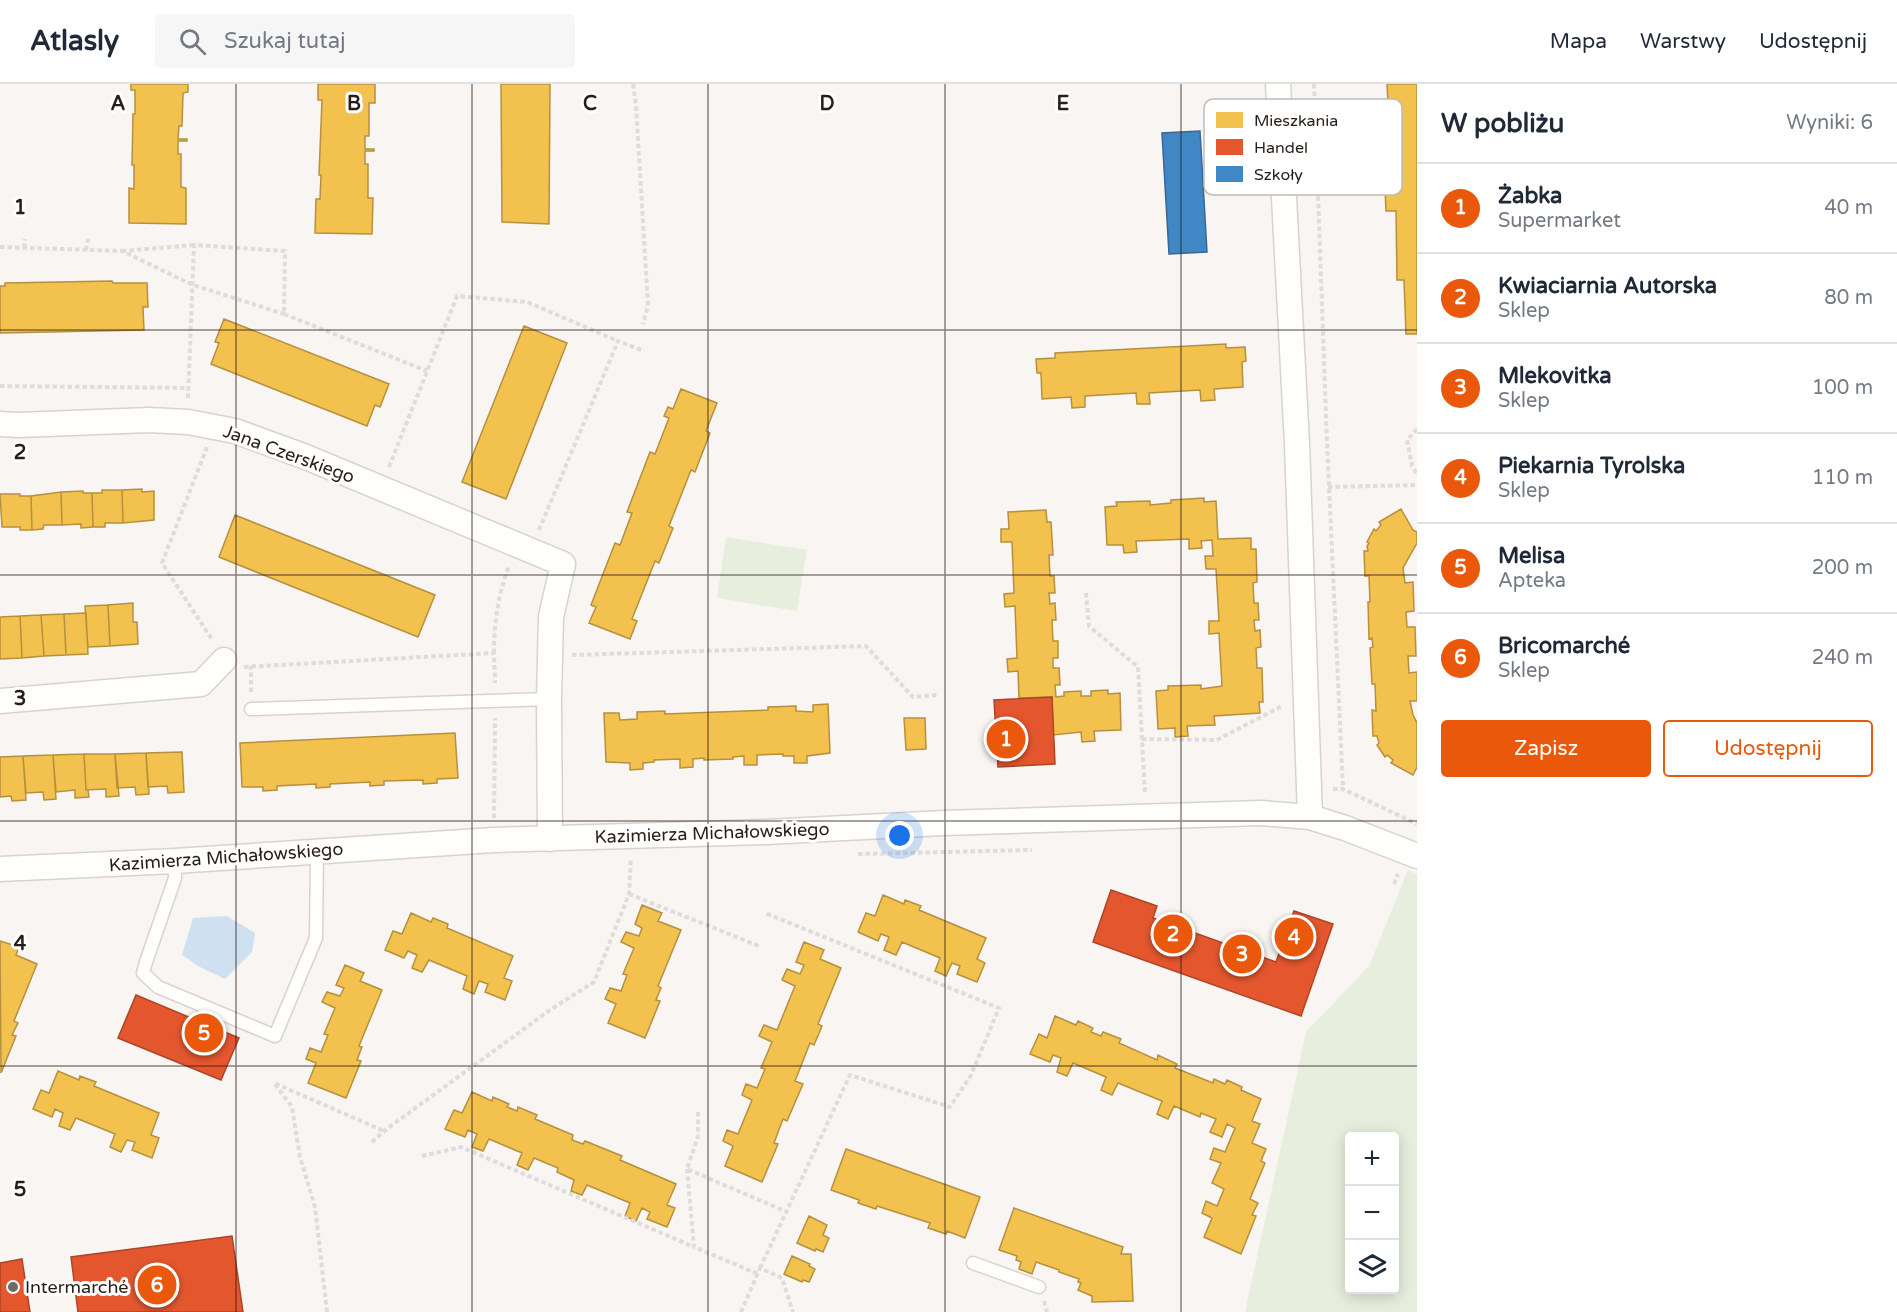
<!DOCTYPE html>
<html lang="pl">
<head>
<meta charset="utf-8">
<style>
  :root { --surface:#fff; --page:#f6f6f7; --text:#1f2937; --muted:#747a83; --line:#e0e1e3; --accent:#ea580c }
  body { margin:0; font-family:"Varela Round",sans-serif; background:var(--page); color:var(--text) }
  .controls { position:absolute; right:18px; bottom:18px; display:grid; overflow:hidden; border-radius:6px; box-shadow:0 3px 15px #0003 }
  .controls button { width:54px; height:54px; display:grid; place-items:center; padding:0; border:0; border-bottom:2px solid var(--line); background:var(--surface); color:var(--text); font:30px sans-serif }
  .you { position:absolute; left:900px; top:752px; width:21px; height:21px; margin:-15px; border:4px solid #fff; border-radius:50%; background:#1a73e8; box-shadow:0 0 0 9px #1a73e833 }
  .badge { display:grid; place-items:center; width:39px; height:39px; border-radius:50%; background:var(--accent); color:#fff; font-size:20px; font-weight:700 }
  .pin { position:absolute; translate:-50% -50%; border:3px solid #fff; box-shadow:0 2px 6px #0006 }
  .list { margin:0; padding:0; list-style:none }
  h2 { display:flex; justify-content:space-between; align-items:center; height:78px; margin:0; padding:0 24px; font-size:26px }
  h2 small { font-size:20px; font-weight:400; color:var(--muted) }
  .list li { display:grid; grid-template-columns:39px 1fr auto; gap:18px; align-items:center; box-sizing:border-box; height:90px; padding:0 24px; border-top:2px solid var(--line) }
  .list b { display:block; font-size:22px; white-space:nowrap }
  .list p { margin:0; font-size:20px; white-space:nowrap; color:var(--muted) }
  .list em { font-size:20px; font-style:normal; color:var(--muted) }
  .actions { display:flex; gap:12px; padding:18px 24px }
  .actions a { flex:1; padding:14px 0; border:2px solid var(--accent); border-radius:6px; text-align:center; font-size:21px; color:var(--accent) }
  .actions .main { background:var(--accent); color:#fff }
  .icon { flex:none; width:33px; height:33px; fill:none; stroke:currentColor; stroke-width:2; stroke-linecap:round; stroke-linejoin:round }
  .map { position:relative; flex:none; width:1417px; height:1228px; overflow:hidden }
  header { display:flex; align-items:center; gap:36px; box-sizing:border-box; height:84px; padding:0 30px; background:var(--surface); border-bottom:2px solid var(--line) }
  header strong { font-size:28px }
  nav { display:flex; gap:33px; margin-inline-start:auto; font-size:21px }
  .search { width:420px; height:54px; background:var(--page); display:flex; align-items:center; gap:15px; box-sizing:border-box; padding:0 21px; border-radius:6px; color:var(--muted); font-size:22px }
  main { display:flex }
  aside { flex:1; background:var(--surface) }
  .map>svg:first-child { display:block }
  .green { fill:#e8eede; fill-rule:evenodd }
  .water { fill:#cfe0f1 }
  .homes { fill:#f2c14e; stroke:#b6903e; stroke-width:1.5 }
  .shops { fill:#e4572e; stroke:#ac4627; stroke-width:1.5 }
  .schools { fill:#3f88c5; stroke:#386891; stroke-width:1.5 }
  .lines { fill:none; stroke-linecap:round; stroke-linejoin:round }
  .service-casing { stroke:#dad2cd; stroke-width:15 }
  .minor-casing { stroke:#dad2cd; stroke-width:27 }
  .path { stroke:#dedcdc; stroke-width:4; stroke-dasharray:4.5 3; stroke-linecap:butt }
  .service { stroke:#fefefd; stroke-width:12 }
  .minor { stroke:#fefefd; stroke-width:24 }
  .grid { fill:none; stroke:#291d17; stroke-width:1.5; stroke-opacity:0.55 }
  .poi-dot { fill:#716964; stroke:#fff; stroke-width:2 }
  .labels { text-anchor:middle; stroke-width:6; stroke-linejoin:round; paint-order:stroke }
  .street-label { font-size:18px; fill:#291d17; stroke:#fff }
  .poi-label { font-size:18px; fill:#291d17; stroke:#fff; text-anchor:start }
  .key { fill:#fff; stroke:#bfbbb9; stroke-width:1.5 }
  .key-label { font-size:16px; fill:#291d17 }
  .grid-label { font-size:20px; text-anchor:middle; font-weight:bold; fill:#291d17; stroke:#fff; stroke-width:6; stroke-linejoin:round; paint-order:stroke }
</style>
</head>
<body>
<header>
<strong>Atlasly</strong>
<div class="search"><svg class="icon" aria-label="search" viewBox="0 0 24 24"><circle cx="10" cy="10" r="6"/><path d="M15 15l6 6"/></svg>Szukaj tutaj</div>
<nav><a>Mapa</a><a>Warstwy</a><a>Udostępnij</a></nav>
</header>
<main>
<div class="map">
<svg width="1417" height="1228" viewBox="0 0 1417 1228">
  <rect width="100%" height="100%" fill="#f8f5f2"/>
  <path class="green" d="M726,453L807,466L797,527L717,514Z
    M1408,786L1417,790V1228H1245L1306,948L1369,882ZM1394,1052V1206H1350V1052Z"/>
  <path class="water" d="M227,832L255,849L252,868L225,895L200,883L182,871L193,834Z"/>
  <path class="homes" d="M131,0H188V8L183,9L182,42H179L178,55H187V57H178V70H181V103L186,104V140L129,139V104L134,105V81H132L133,30H135V6H131Z
    M318,0H375V19H369V52H365V65H374V67H365V80H368V114H373L372,150L315,149L316,115H320L321,91H319L322,16H318Z
    M501,0H550L549,140L502,138Z
    M1387,0H1417V250H1406L1404,196H1397L1396,127H1386L1383,56L1390,55Z
    M112,197L113,199H147L148,223H143L144,246L0,249V202H5V199Z
    M224,235L389,300L380,323L375,321L367,342L211,280L219,259L215,258Z
    M524,242L567,259L506,415L462,398Z
    M1226,260V264L1245,263L1246,277L1242,278L1243,303L1214,305L1215,316L1201,317L1200,306L1149,309L1150,320H1137L1136,309L1085,312V323L1072,324L1071,313L1042,315L1041,289H1037L1036,275L1055,274V269Z
    M681,305L717,319L706,347L710,349L695,388L691,386L669,442L673,444L659,479L655,477L632,535L637,537L630,555L589,539L596,523L591,521L615,459L620,461L632,429L627,428L650,368L655,370L669,334L664,332L668,323L673,325Z
    M142,405V408L154,407V436L123,439L122,406Z
    M102,406H122L123,439H105V443H93L92,409H102Z
    M83,407V409H92L93,443L81,444V440L62,441L61,408Z
    M61,408L62,441H44L43,445L32,446L31,412Z
    M0,410H20V412H31L32,446H20V443H2Z
    M1204,414V418L1216,417L1218,455L1251,454V465H1256L1257,498L1253,499L1254,519H1258L1259,536H1254L1255,547L1260,546L1261,563L1256,564L1257,584H1262L1263,618H1259L1260,629L1214,632L1215,641L1187,642L1188,652L1175,653V644L1158,645L1156,607L1168,606V602L1201,601V605L1222,602L1219,549L1209,550V537H1219L1216,485H1206L1205,472H1213L1212,456L1201,457L1202,464L1189,465V455L1136,457L1137,468L1124,469L1123,461H1107L1105,423L1117,422L1116,418L1150,417V421L1171,419V416Z
    M1401,425L1413,446L1417,448V459L1403,484L1405,499L1413,498L1414,527L1406,528L1407,543H1415L1416,572H1408L1409,589L1417,588V617H1410L1413,631L1417,639V683L1413,691L1391,679L1393,676L1387,671L1385,673L1377,661L1379,659L1377,652H1373L1372,626L1376,627L1375,600H1372L1370,564L1373,563L1372,554L1369,555L1368,518H1370L1369,492H1365L1364,467H1368L1367,462L1369,459L1367,458L1374,445L1376,447L1381,441L1379,438Z
    M1046,426L1047,438H1051L1053,471H1049L1050,492H1054L1055,509H1049L1050,520L1055,519L1056,536H1052L1053,557H1058V574H1053V584H1059L1060,601H1055L1056,613L1064,612V608L1081,607V612H1091V607L1108,606V610L1120,609L1121,646L1094,647L1095,657L1082,658L1081,648L1053,651L1052,613L1019,614L1018,587L1008,588L1007,575L1017,574L1015,522L1005,523L1004,510L1014,509L1012,458H1001V445H1009L1008,428Z
    M235,431L435,511L418,553L219,473Z
    M133,519V538H137L138,560L110,562L108,521Z
    M108,521L110,562L88,563L85,522Z
    M86,529L88,570L66,571L64,530Z
    M64,530L66,571L44,572L41,531Z
    M41,531L44,572L22,574L20,532Z
    M20,532L22,574L0,575V533Z
    M828,620L830,669L807,672V679H794V672H783V670L757,671V681H744V672L733,673V675L704,676V674L693,675V683L680,684V675L654,676V678L643,679V685L630,686V679L606,678L604,629H619L620,636L637,635V628L665,627V630L768,626V623L796,622V627L813,628V621Z
    M904,634H925L926,665L906,666Z
    M455,649L458,694L437,695V699L423,700V696L384,697V701L370,702V698L330,700V703L316,704V700L277,702V706L263,707V703H242L240,659Z
    M182,668L184,708L168,709L167,702L148,703L146,669Z
    M146,669L149,710L136,711L135,703L117,704L115,670Z
    M84,670H115L119,712L106,713V705L86,706Z
    M84,670L86,706H88L89,713L75,714V706L56,708L53,671Z
    M53,671L56,715L44,716L43,708L26,709L23,672Z
    M23,672L26,716L12,717L11,712L0,713V673Z
    M883,811L904,820L905,816L921,822L919,826L986,854L977,875L985,879L977,898L957,890L960,882L952,879L946,892L935,887L940,874L902,858L896,871L884,866L889,853L881,850L878,857L858,848L866,829L875,832Z
    M642,821L662,829L658,837L681,846L658,902L661,904L656,916L660,917L645,954L608,939L616,920L605,915L610,904L621,907L627,891L623,890L634,864L621,858L626,848L639,852L642,844L635,840Z
    M411,829L431,838L433,834L448,840L447,844L513,872L504,894L512,897L505,916L485,908L488,900L479,897L474,910L463,905L467,892L429,876L422,888L412,884L417,871L408,867L404,874L385,866L393,847L402,850Z
    M0,857L19,863L16,871L37,880L14,937L18,939L12,951L16,952L1,989Z
    M804,858L824,866L820,875L841,884L818,940L822,942L814,961L810,959L795,997L803,1000L787,1037L783,1035L774,1059L778,1060L762,1098L725,1082L733,1062L723,1057L727,1046L738,1050L752,1016L742,1011L746,1000L757,1004L765,985L761,984L772,958L759,952L764,941L777,946L795,902L782,896L787,885L800,890L804,881L796,878Z
    M345,881L364,889L360,897L382,906L359,962L362,963L357,976L361,977L346,1014L308,999L316,979L306,975L310,964L321,968L328,951L324,950L335,924L322,918L327,908L340,912L344,904L336,901Z
    M1055,932L1076,941L1078,937L1093,944L1091,948L1101,952L1103,948L1121,955L1119,959L1157,976L1158,971L1177,980L1175,984L1213,999L1214,995L1225,1000L1227,996L1242,1003L1241,1006L1261,1015L1252,1037L1260,1040L1252,1059L1266,1065L1261,1077L1265,1079L1250,1115L1258,1119L1252,1131L1256,1132L1241,1170L1204,1153L1212,1134L1202,1129L1206,1117L1217,1122L1224,1105L1212,1099L1221,1079L1210,1075L1214,1064L1225,1068L1235,1044L1227,1040L1222,1053L1210,1048L1216,1035L1201,1029L1200,1033L1174,1022L1168,1035L1157,1030L1162,1017L1118,999L1112,1011L1101,1006L1106,993L1073,979L1067,992L1057,988L1061,974L1053,971L1050,978L1030,970L1039,950L1047,954Z
    M58,987L79,996L80,992L96,998L94,1002L159,1029L151,1051L159,1054L152,1074L132,1066L135,1058L127,1056L121,1068L110,1063L115,1050L76,1034L70,1046L59,1042L63,1029L55,1025L52,1033L33,1025L41,1006L49,1009Z
    M472,1008L492,1017L493,1013L509,1020L507,1023L517,1027L518,1023L537,1031L535,1035L573,1051L572,1056L583,1060L585,1057L622,1072L620,1076L676,1100L667,1121L675,1124L667,1143L647,1135L650,1128L642,1124L636,1137L625,1132L630,1119L587,1101L582,1111L571,1107L574,1096L557,1088L558,1084L534,1074L528,1086L517,1081L522,1069L489,1055L483,1067L472,1063L477,1050L468,1046L465,1053L445,1045L454,1026L462,1029Z
    M846,1065L980,1113L965,1154L947,1147L946,1150L928,1144L930,1139L877,1122L876,1125L858,1119L859,1116L831,1106Z
    M1014,1124L1123,1163L1121,1170H1131L1133,1217L1092,1218V1212L1078,1206L1081,1199L1078,1198L1079,1195L1059,1188V1186L1036,1178L1032,1190L1019,1185L1021,1178L1016,1176L1017,1172L999,1166Z
    M809,1132L827,1141L823,1151L829,1154L823,1168L816,1165L815,1167L797,1159Z
    M792,1172L810,1180L809,1182L815,1185L809,1198L803,1196L802,1198L784,1190Z"/>
  <path class="shops" d="M1052,613L1055,680L998,683L994,616Z
    M1111,806L1157,822L1153,834L1276,878L1294,827L1333,840L1301,932L1093,858Z
    M136,911L239,954L221,996L118,954Z
    M232,1152L243,1228H78L71,1173Z
    M22,1175L30,1228H0V1179Z"/>
  <path class="schools" d="M1200,47L1207,168L1169,170L1162,49Z"/>
  <g class="lines">
    <defs>
      <path id="service" d="M251,625L549,615
        M175,777V794L146,878L143,889L158,903L275,952L316,854L317,767
        M973,1179L1039,1203"/>
      <path id="minor" d="M1278,0L1297,360L1310,733
        M0,340L19,341L149,336L188,338L235,347L306,373L563,480L551,533L549,615L550,755
        M0,617L201,600L224,576
        M0,785L175,777L494,756L766,748L944,739L1261,729L1310,733L1345,744L1417,772"/>
    </defs>
    <use href="#service" class="service-casing"/>
    <use href="#minor" class="minor-casing"/>
    <path class="path" d="M633,0L636,21L648,222L643,240
      M1314,0L1327,359L1343,705
      M0,163L122,167L193,201L284,230
      M24,164L25,155
      M86,166L88,155
      M122,167L194,161
      M0,302L188,304
      M188,314L194,161L285,167L284,230L427,287
      M1417,345L1407,356L1412,382L1417,390
      M207,363L162,479L213,557
      M389,383L457,212L527,218L618,257
      M1328,403L1417,401
      M539,446L618,257L644,267
      M1086,509L1089,542L1138,583L1145,709
      M494,569C494,538 498,511 509,482
      M572,571L866,562L913,613L937,611
      M244,583L494,569L495,599
      M251,608V582
      M1142,655L1217,656L1282,622
      M1333,705H1343L1417,740
      M494,734L495,634
      M858,770L1032,766
      M1394,800L1398,790
      M629,810L759,862
      M698,1028V1052L687,1085L787,1128
      M372,1058L388,1044L550,926L594,898L629,810L631,774
      M422,1072L461,1063L694,1163
      M687,1085L694,1163L758,1190
      M760,1184L850,991L950,1023L971,991L999,924L765,829
      M1044,1217L1047,1228
      M327,1228L315,1123L300,1073L292,1023L274,999L384,1047
      M741,1228L760,1184L782,1194L793,1228"/>
    <use href="#service" class="service"/>
    <use href="#minor" class="minor"/>
  </g>
  <path class="grid" d="M236,0V1228M472,0V1228M708,0V1228M945,0V1228M1181,0V1228M0,246H1417M0,491H1417M0,737H1417M0,982H1417"/>
  <circle class="poi-dot" cx="13" cy="1203" r="6"/>
  <g class="labels">
    <g class="street-label">
      <text transform="translate(289 370) rotate(20)" y="6">Jana Czerskiego</text>
      <text transform="translate(712 749) rotate(-2)" y="6">Kazimierza Michałowskiego</text>
      <text transform="translate(226 773) rotate(-4)" y="6">Kazimierza Michałowskiego</text>
    </g>
    <g class="poi-label">
      <text x="25" y="1209">Intermarché</text>
    </g>
  </g>
  <rect x="1204" y="15" width="198" height="96" rx="9" class="key"/>
  <rect x="1216" y="28" width="27" height="16" fill="#f2c14e"/>
  <rect x="1216" y="55" width="27" height="16" fill="#e4572e"/>
  <rect x="1216" y="82" width="27" height="16" fill="#3f88c5"/>
  <g class="key-label">
    <text x="1254" y="42">Mieszkania</text>
    <text x="1254" y="69">Handel</text>
    <text x="1254" y="96">Szkoły</text>
  </g>
  <g class="grid-label">
    <text x="118" y="26">A</text>
    <text x="354" y="26">B</text>
    <text x="590" y="26">C</text>
    <text x="827" y="26">D</text>
    <text x="1063" y="26">E</text>
    <text x="20" y="130">1</text>
    <text x="20" y="375">2</text>
    <text x="20" y="621">3</text>
    <text x="20" y="866">4</text>
    <text x="20" y="1112">5</text>
  </g>
</svg>
<div class="controls">
<button>+</button>
<button>−</button>
<button><svg class="icon" aria-label="layers" viewBox="0 0 24 24"><path d="M12 4l9 5-9 5-9-5zM3 14l9 5 9-5"/></svg></button>
</div>
<div class="you"></div>
<div class="pin badge" style="left:1006px;top:655px">1</div>
<div class="pin badge" style="left:1173px;top:850px">2</div>
<div class="pin badge" style="left:1242px;top:870px">3</div>
<div class="pin badge" style="left:1294px;top:853px">4</div>
<div class="pin badge" style="left:204px;top:949px">5</div>
<div class="pin badge" style="left:157px;top:1201px">6</div>
</div>
<aside>
<h2>W pobliżu<small>Wyniki: 6</small></h2>
<ul class="list">
<li><span class="badge">1</span><div><b>Żabka</b><p>Supermarket</p></div><em>40 m</em></li>
<li><span class="badge">2</span><div><b>Kwiaciarnia Autorska</b><p>Sklep</p></div><em>80 m</em></li>
<li><span class="badge">3</span><div><b>Mlekovitka</b><p>Sklep</p></div><em>100 m</em></li>
<li><span class="badge">4</span><div><b>Piekarnia Tyrolska</b><p>Sklep</p></div><em>110 m</em></li>
<li><span class="badge">5</span><div><b>Melisa</b><p>Apteka</p></div><em>200 m</em></li>
<li><span class="badge">6</span><div><b>Bricomarché</b><p>Sklep</p></div><em>240 m</em></li>
</ul>
<div class="actions"><a class="main">Zapisz</a><a>Udostępnij</a></div>
</aside>
</main>
</body>
</html>
